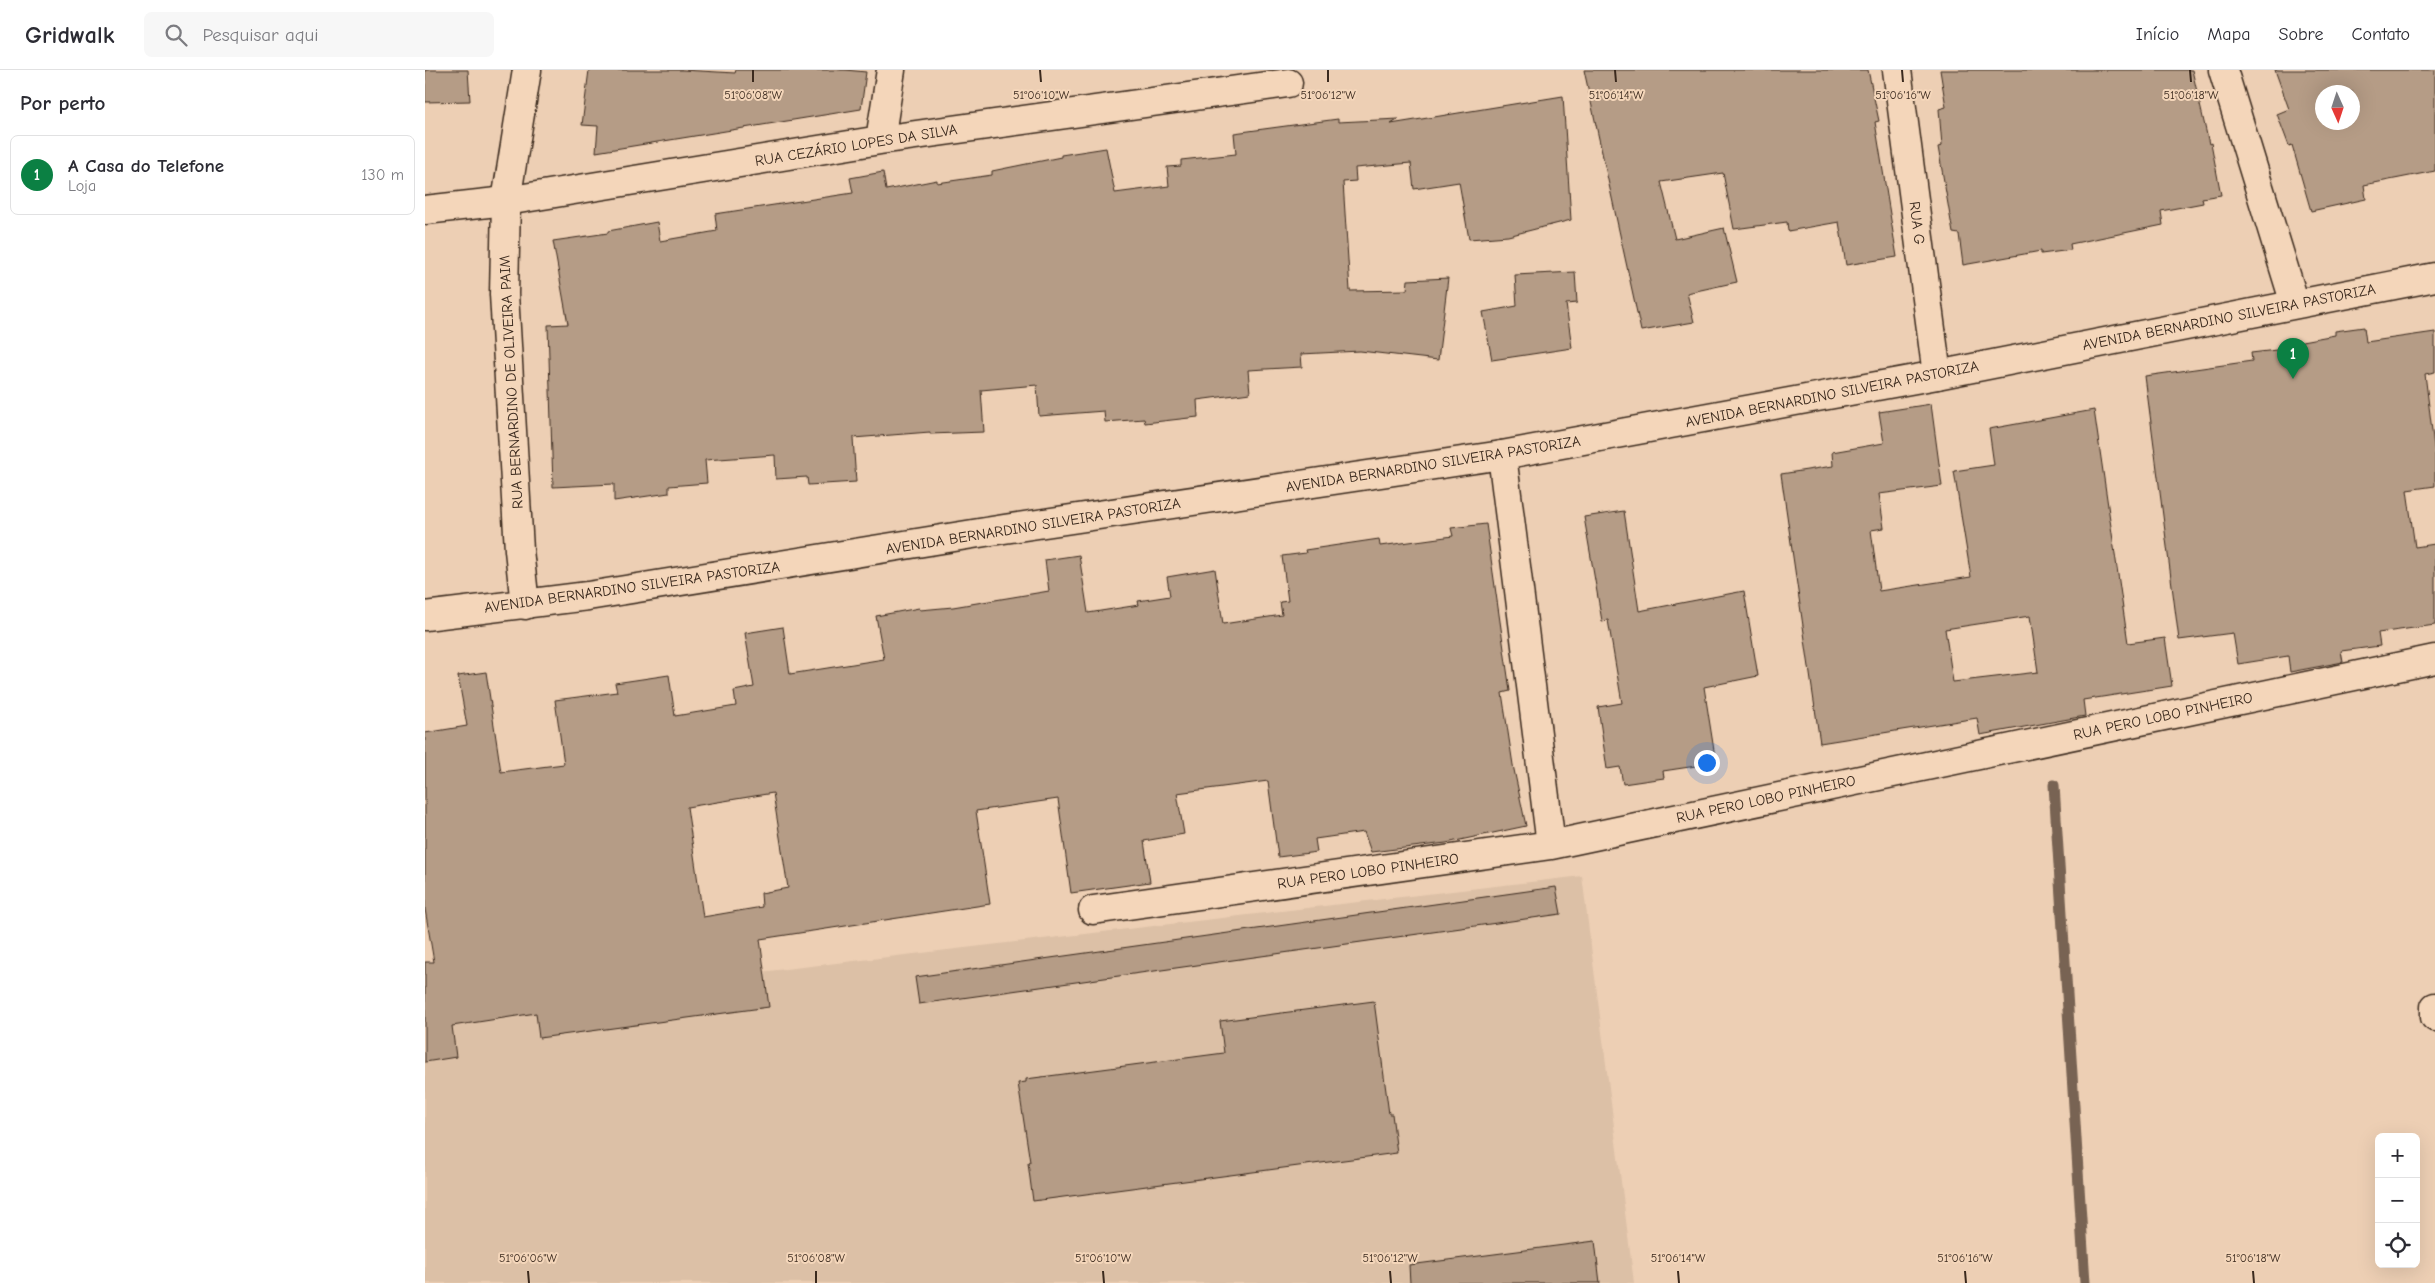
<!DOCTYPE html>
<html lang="pt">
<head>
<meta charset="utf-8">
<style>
  :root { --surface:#fff; --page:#f7f7f7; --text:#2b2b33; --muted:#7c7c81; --line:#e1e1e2; --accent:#0b8043 }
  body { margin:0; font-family:"Comic Neue",sans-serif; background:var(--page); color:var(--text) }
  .controls { position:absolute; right:15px; bottom:15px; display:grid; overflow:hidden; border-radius:8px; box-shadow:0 5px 20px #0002 }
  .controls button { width:45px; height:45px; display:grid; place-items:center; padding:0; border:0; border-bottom:1px solid var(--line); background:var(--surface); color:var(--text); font:25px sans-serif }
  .compass { position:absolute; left:1890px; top:15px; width:45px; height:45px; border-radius:50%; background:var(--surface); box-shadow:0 5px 20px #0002; rotate:177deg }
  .you { position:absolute; left:1281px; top:692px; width:18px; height:18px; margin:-12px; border:4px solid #fff; border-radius:50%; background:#1a73e8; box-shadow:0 0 0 8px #1a73e833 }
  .badge { display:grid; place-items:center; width:32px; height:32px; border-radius:50%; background:var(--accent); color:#fff; font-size:16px; font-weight:700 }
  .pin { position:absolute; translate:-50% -41px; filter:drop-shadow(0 1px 2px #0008) }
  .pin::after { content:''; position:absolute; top:26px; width:18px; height:15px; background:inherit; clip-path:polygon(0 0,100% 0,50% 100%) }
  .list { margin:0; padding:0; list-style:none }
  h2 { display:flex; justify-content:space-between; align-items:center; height:65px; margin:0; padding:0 20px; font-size:21px }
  h2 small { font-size:16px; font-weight:400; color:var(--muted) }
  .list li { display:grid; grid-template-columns:32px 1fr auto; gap:15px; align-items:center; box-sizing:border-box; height:80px; margin:0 10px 10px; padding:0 10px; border:1px solid var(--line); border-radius:8px }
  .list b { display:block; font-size:19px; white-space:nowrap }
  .list p { margin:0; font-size:16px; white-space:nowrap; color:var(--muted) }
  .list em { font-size:16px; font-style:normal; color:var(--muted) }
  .icon { flex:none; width:28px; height:28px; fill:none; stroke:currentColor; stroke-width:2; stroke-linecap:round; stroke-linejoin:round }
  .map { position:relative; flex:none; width:2010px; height:1213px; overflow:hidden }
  header { display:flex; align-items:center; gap:30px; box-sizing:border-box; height:70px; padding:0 25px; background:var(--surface); border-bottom:1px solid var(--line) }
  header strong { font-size:24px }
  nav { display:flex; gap:28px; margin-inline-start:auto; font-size:18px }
  .search { width:350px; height:45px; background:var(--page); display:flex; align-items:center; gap:12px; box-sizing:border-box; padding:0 18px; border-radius:8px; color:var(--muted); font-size:19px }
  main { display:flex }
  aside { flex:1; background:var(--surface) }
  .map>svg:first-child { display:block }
  .built { fill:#dcc0a6 }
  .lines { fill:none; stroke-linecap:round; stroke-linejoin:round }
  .stream { stroke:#786352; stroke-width:11 }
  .building { fill:#b59c86; stroke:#3b2a1e; fill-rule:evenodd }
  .minor-casing { stroke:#3b2a1e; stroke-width:31 }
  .tertiary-casing { stroke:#3b2a1e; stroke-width:31 }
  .secondary-casing { stroke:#3b2a1e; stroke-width:31 }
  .minor { stroke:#f4d6ba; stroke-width:28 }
  .tertiary { stroke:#f4d6ba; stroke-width:28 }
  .secondary { stroke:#f4d6ba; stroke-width:28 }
  .ticks { fill:none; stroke:#3b2a1e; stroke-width:2 }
  .labels { text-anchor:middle; stroke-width:4; stroke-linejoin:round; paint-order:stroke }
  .street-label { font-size:15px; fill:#3b2a1e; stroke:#f4d6ba }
  .ticks-label { font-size:12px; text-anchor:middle; fill:#3b2a1e; stroke:#f4d6ba; stroke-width:4; stroke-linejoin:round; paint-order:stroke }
</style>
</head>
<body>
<header>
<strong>Gridwalk</strong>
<div class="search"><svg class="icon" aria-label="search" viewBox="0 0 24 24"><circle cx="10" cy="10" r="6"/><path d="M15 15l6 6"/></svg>Pesquisar aqui</div>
<nav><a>Início</a><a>Mapa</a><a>Sobre</a><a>Contato</a></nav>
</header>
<main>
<aside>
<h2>Por perto<small></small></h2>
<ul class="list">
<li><span class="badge">1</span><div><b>A Casa do Telefone</b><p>Loja</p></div><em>130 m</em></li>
</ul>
</aside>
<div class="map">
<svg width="2010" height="1213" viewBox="0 0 2010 1213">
  <rect width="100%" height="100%" fill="#edcfb4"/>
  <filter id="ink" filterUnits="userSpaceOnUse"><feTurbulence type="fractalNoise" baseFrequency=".02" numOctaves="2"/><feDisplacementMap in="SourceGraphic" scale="10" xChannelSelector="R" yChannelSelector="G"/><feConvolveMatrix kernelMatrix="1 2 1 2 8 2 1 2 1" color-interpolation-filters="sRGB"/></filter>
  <g filter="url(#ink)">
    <path class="built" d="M1157,806L1209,1213H0V941Z"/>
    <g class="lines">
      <path class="stream" d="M1629,715L1660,1213"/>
    </g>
    <path class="building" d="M0,0H43L45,31L0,32Z
      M164,0H257L310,3L311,0H420L441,2L436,39L171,82L173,56L157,55Z
      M1159,0H1443L1454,51L1450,52L1472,187L1421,195L1414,152L1363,161L1362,152L1309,159L1298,103L1236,112L1250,169L1299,158L1312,212L1262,223L1269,252L1216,261Z
      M1515,0H1767L1784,74L1786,73L1796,125L1777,128L1778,133L1736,141L1738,155L1645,174L1646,180L1616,184V181L1538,195L1534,164L1528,163L1513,77L1517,76L1514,39L1521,37Z
      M1850,0H2010V101L1939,115L1941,129L1886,141L1867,75L1864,76L1852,44L1864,39ZM1898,22H1928V52H1898Z
      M1138,26L1146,150L1083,166L1044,169L1034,112L989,119L986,93L930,98L931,111L918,112L925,221L982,220L983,210L1023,208L1013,290L935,281L876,284L877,297L823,300L825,323L772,330L773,347L720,353L719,349L680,352L679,341L614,346L612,315L556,320L559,362L505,364V362L428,368L431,412L383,415L382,407L351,409L350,385L280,390L282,413L244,416V423L189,431V414L128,417L123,255L143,254L128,171L183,163V161L232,152L235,171L292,161L290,144L428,123L425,108L458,102L461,120L512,110V113L567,105V101L636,87V85L681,78L690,123L744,116L742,97L756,96V90L811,84L809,63L913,49V52L974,49L966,54Z
      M1150,202L1152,233L1141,234L1147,278L1067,290L1058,242L1092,236L1090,205Z
      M1939,257L1941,272L2010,262V302L2000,304L2010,385V416L1982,420L1990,477L2010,474V555L1953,563L1955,576L1916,581L1918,592L1865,602L1863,586L1813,594L1808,563L1754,570L1720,306L1827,291L1826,283L1877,277V271L1910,265V261Z
      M1506,334L1517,416L1454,424L1459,458L1446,460L1454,521L1546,507L1529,401L1569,395L1564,359L1669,340L1703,573L1740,568L1747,616L1658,630L1660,646L1555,665L1552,648L1395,673L1356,404L1408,396L1407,382L1459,373L1454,342ZM1605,546L1613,602L1528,612L1520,559Z
      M1199,441L1214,541L1319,521L1333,606L1279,617L1291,693L1238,701L1239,708L1198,714L1195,697L1182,699L1173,637L1197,633L1183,550L1177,551L1159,447Z
      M1061,454L1085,621L1077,623L1088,695L1101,756L1021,773L946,782L939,762L890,769L892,782L853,787L843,711L752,723L759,764L719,771L725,812L646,823L633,729L551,741L565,834L335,869L344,937L114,968L111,943L27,956L31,987L0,992V892H9L0,839V663L42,656L33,606L61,602L76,702L139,694L130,630L192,622L190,613L244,605L250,646L311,636L309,621L329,617L320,563L358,557L365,604L459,589L451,546L494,538L495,540L528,537L624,521L620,490L654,485L663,543L714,535L713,531L745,526L742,507L790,499L798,554L857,545L855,532L863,531L857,486L881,483L880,480L954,469L955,476L1028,466L1026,458ZM348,723L363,818L336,823L337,837L278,847L262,737Z
      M1131,817L1136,844L494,934L490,907Z
      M949,931L964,1044H967L972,1083L608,1131L603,1093L605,1092L593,1013L601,1012V1009L799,983L795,951Z
      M1170,1171L1175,1213H985L984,1195Z"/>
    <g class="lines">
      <defs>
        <path id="minor" d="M1472,0L1512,305
          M1798,0L1870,234
          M455,70L466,0
          M0,140L81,131L455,70L863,13
          M1077,385L1126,775
          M668,840L1126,775L2010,589
          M2010,937V947"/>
        <path id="tertiary" d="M100,535L94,480L79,224L81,131L102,0"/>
        <path id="secondary" d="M0,546L163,526L579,459L1077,385L1512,305L2010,207"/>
      </defs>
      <use href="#minor" class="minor-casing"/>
      <use href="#tertiary" class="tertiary-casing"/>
      <use href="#secondary" class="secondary-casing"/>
      <use href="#minor" class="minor"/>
      <use href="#tertiary" class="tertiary"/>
      <use href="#secondary" class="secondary"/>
    </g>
  </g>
  <path class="ticks" d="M328,0V12M615,0L616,12M903,0V12M1190,0L1191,12M1477,0L1478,12M1765,0L1766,12M103,1201L104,1213M391,1201V1213M678,1201L679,1213M965,1201L966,1213M1253,1201L1254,1213M1540,1201L1541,1213M1828,1201L1829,1213"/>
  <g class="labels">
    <g class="street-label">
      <text transform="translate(431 75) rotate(-9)" y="5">RUA CEZÁRIO LOPES DA SILVA</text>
      <text transform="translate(1492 153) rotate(83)" y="5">RUA G</text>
      <text transform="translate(1804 247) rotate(-11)" y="5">AVENIDA BERNARDINO SILVEIRA PASTORIZA</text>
      <text transform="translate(86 312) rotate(-93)" y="5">RUA BERNARDINO DE OLIVEIRA PAIM</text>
      <text transform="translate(1407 324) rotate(-11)" y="5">AVENIDA BERNARDINO SILVEIRA PASTORIZA</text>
      <text transform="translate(1008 394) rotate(-9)" y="5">AVENIDA BERNARDINO SILVEIRA PASTORIZA</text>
      <text transform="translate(608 456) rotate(-9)" y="5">AVENIDA BERNARDINO SILVEIRA PASTORIZA</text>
      <text transform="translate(207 517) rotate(-8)" y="5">AVENIDA BERNARDINO SILVEIRA PASTORIZA</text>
      <text transform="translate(1738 646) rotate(-12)" y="5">RUA PERO LOBO PINHEIRO</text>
      <text transform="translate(1341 729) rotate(-12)" y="5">RUA PERO LOBO PINHEIRO</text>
      <text transform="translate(943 801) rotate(-8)" y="5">RUA PERO LOBO PINHEIRO</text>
    </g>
  </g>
  <g class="ticks-label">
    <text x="328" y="29">51°06'08"W</text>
    <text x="616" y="29">51°06'10"W</text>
    <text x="903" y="29">51°06'12"W</text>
    <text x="1191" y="29">51°06'14"W</text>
    <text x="1478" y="29">51°06'16"W</text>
    <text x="1766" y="29">51°06'18"W</text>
    <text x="103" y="1192">51°06'06"W</text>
    <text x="391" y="1192">51°06'08"W</text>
    <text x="678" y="1192">51°06'10"W</text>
    <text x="965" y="1192">51°06'12"W</text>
    <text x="1253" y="1192">51°06'14"W</text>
    <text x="1540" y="1192">51°06'16"W</text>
    <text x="1828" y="1192">51°06'18"W</text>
  </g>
</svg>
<div class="controls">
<button>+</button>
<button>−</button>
<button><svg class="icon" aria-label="locate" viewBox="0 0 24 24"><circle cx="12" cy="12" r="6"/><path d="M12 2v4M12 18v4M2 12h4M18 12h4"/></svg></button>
</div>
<svg class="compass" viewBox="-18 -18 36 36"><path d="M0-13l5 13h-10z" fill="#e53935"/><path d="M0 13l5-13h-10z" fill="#7c7c81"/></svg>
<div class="you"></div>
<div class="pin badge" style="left:1868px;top:309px">1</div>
</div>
</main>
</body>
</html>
